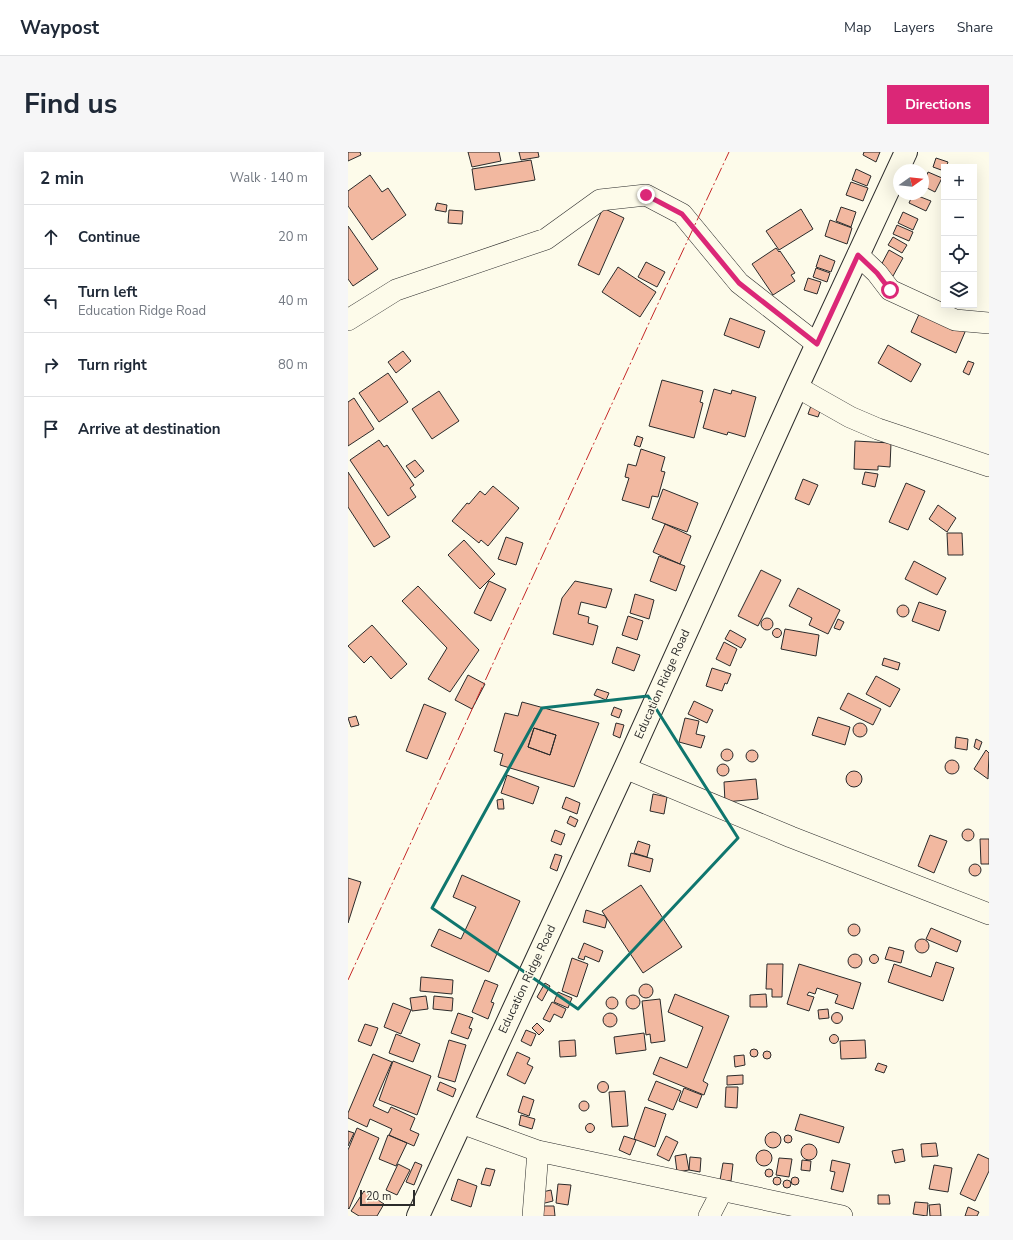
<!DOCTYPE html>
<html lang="en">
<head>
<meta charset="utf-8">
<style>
  :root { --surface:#fff; --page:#f6f6f7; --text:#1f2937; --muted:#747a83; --line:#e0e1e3; --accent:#db2777 }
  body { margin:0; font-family:"Nunito Sans",sans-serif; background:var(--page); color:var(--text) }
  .controls { position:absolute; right:12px; top:12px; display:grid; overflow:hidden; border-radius:0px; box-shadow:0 4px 16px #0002 }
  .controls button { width:36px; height:36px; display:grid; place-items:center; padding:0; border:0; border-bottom:1px solid var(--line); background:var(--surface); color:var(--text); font:20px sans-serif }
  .compass { position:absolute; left:545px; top:12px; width:36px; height:36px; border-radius:50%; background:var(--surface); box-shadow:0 4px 16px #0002; rotate:75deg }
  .scale { position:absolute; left:12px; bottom:10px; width:55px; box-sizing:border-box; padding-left:4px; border:2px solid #2b2b2b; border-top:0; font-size:11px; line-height:14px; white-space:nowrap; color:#2b2b2b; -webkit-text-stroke:3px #fdfbea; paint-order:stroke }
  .stop { position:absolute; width:12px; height:12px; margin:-9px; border:3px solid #db2777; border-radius:50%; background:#fff }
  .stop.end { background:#db2777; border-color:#fff; box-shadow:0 1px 4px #0008 }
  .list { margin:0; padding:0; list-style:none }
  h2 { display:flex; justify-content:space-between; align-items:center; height:52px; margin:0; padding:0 16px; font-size:17px }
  h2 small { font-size:13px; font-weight:400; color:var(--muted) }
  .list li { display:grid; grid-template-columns:26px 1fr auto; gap:12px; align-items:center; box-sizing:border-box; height:64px; padding:0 16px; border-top:1px solid var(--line) }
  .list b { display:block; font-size:15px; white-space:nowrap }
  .list p { margin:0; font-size:13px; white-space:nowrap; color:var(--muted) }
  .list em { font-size:13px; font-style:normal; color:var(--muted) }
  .icon { flex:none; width:22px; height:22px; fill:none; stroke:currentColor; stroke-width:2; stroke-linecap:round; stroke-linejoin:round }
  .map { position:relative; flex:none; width:641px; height:1064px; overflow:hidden; border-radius:0px }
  header { display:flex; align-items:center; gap:24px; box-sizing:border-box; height:56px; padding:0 20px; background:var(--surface); border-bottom:1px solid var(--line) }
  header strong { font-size:19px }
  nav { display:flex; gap:22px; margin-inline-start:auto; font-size:14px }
  .intro { display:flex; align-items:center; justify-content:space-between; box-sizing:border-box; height:96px; padding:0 24px }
  h1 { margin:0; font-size:28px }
  .button { padding:10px 18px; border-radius:0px; background:var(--accent); color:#fff; font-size:14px; font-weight:700 }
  main { display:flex; gap:24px; padding:0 24px }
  aside { flex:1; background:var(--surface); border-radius:0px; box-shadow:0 4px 16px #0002 }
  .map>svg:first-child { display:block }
  .building { fill:#f2b8a0; stroke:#2b2b2b; fill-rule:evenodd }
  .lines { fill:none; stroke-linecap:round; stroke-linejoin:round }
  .minor-casing { stroke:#2b2b2b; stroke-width:22 }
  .major-casing { stroke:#2b2b2b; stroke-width:24 }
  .minor { stroke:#fdfbea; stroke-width:21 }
  .major { stroke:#fdfbea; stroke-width:22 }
  .power { stroke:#c62828; stroke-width:1; stroke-dasharray:14 3 2 3; stroke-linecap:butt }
  .route { stroke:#db2777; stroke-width:5 }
  .marked { fill:none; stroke:#0f766e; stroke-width:3; stroke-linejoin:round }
  .labels { text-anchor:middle; stroke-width:3; stroke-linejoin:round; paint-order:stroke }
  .street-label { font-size:12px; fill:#2b2b2b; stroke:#fdfbea }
</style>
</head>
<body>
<header>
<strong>Waypost</strong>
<nav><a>Map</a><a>Layers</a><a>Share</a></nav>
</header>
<div class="intro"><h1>Find us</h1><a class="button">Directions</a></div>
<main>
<aside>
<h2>2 min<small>Walk · 140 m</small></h2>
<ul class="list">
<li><svg class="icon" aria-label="ahead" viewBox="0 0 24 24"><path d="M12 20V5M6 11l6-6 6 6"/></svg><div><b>Continue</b></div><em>20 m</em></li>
<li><svg class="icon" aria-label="left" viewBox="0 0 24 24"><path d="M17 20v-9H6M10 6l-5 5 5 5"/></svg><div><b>Turn left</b><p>Education Ridge Road</p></div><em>40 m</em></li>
<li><svg class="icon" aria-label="right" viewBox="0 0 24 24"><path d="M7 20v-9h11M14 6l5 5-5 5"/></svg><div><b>Turn right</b></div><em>80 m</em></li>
<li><svg class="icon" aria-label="arrive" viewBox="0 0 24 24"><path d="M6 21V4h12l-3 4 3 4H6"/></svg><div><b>Arrive at destination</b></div></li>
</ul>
</aside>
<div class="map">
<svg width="641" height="1064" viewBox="0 0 641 1064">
  <rect width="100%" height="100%" fill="#fdfbea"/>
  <path class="building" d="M0,0H12L13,3L0,9Z
    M120,0H151L153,9L124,15Z
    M171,0H190L191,5L173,8Z
    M516,0H532L528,10L515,3Z
    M588,6L600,10L598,15H596V19L585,15Z
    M183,8L187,28L127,38L124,17Z
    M508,17L523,24L519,34L504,28Z
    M580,20L594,26L587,40L575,34Z
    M22,23L34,40L40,36L58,63L24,88L0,54V39Z
    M503,30L520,36L515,49L498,43Z
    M565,42L583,49L578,59L561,51Z
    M89,51L99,53L98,60L87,58Z
    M493,55L508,60L503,75L488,69Z
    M255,56L276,66L251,123L230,113Z
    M453,57L465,77L431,98L418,79Z
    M101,58L115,59L114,72L100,71Z
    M555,60L570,67L565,78L550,71Z
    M482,68L504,76L499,92L477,84Z
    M549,73L565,80L561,89L545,82Z
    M0,74L30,117L5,134L0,127Z
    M545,85L559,93L554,101L540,93Z
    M428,96L431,100L432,99L447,121L443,123L447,129L425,143L404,112Z
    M541,98L555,106L545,124L531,117Z
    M472,103L487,109L483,120L468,115Z
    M298,110L317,120L309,135L290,125Z
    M270,115L308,140L292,165L254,140Z
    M468,116L482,121L479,130L465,125Z
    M460,126L473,130L469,142L456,138Z
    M572,160L617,180L608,201L563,180Z
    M382,166L417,179L411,196L376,183Z
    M540,193L573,212L563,230L530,211Z
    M55,199L63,209L48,221L40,210Z
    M620,209L626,211L621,223L615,220Z
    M40,221L60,250L31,270L11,241Z
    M314,228L355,239L352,250L355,251L346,286L301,274Z
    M366,237L383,242L384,238L408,245L397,285L380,280L379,283L355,276Z
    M91,239L111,269L84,287L64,257Z
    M6,246L26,277L0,294V250Z
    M464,251L474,254L470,265L460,262Z
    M289,284L295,286L292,295L286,293Z
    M31,288L36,295L39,293L66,333L62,336L68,345L40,364L2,308Z
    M507,289L543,291L542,315L530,314V318L506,317Z
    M293,297L317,305L313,319L317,320L310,345L304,344L301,356L274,348L281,326L277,325L280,312L288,314Z
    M67,308L76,319L67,326L58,314Z
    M0,320L42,385L26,395L0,355Z
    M517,320L530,322L527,335L514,332Z
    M455,327L470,333L461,353L447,347Z
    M558,331L577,339L560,378L541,370Z
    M145,334L171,356L140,394L133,388L131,391L104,369L119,351L121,352L132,339L137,343Z
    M315,337L350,351L339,380L304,367Z
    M590,353L608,366L599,380L581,367Z
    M317,372L343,384L332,412L305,400Z
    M599,381H614L615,403H600Z
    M158,385L175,391L168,413L150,407Z
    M116,388L147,422L132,437L100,403Z
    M311,404L337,414L328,439L302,429Z
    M566,409L598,426L589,443L557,427Z
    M413,418L433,428L410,474L390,464Z
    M141,429L158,437L143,469L126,461Z
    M227,429L264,437L258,456L233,450L230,462L241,465L240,471L250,474L245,493L205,482L214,446Z
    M70,434L131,498L102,540L80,527L99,496L54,449Z
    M450,436L492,458L480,482L461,473L464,466L441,454Z
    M287,442L306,448L301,467L282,461Z
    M571,450L598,459L591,479L564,469Z
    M549 459a6 6 0 1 1 12 0a6 6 0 1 1-12 0Z
    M280,464L295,469L289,488L274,483Z
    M413 472a6 6 0 1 1 12 0a6 6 0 1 1-12 0Z
    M490,467L496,470L492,478L486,476Z
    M24,473L59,512L43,527L23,504L16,511L0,494Z
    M424.5 481a4.5 4.5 0 1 1 9 0a4.5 4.5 0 1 1-9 0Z
    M437,477L471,483L468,504L433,497Z
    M382,478L398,487L393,496L377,487Z
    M376,490L389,497L382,514L368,507Z
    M269,495L292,503L286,519L264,511Z
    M536,506L552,511L550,518L534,513Z
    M364,516L383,522L379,532L377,531L374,539L358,534Z
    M120,523L137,532L124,557L107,548Z
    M528,524L552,537L542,555L518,542Z
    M249,537L261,541L258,548L246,543Z
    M500,541L533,557L525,573L492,557Z
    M346,549L365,558L359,571L340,562Z
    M174,550L251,571L226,635L152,613L155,602L146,599L157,561L170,564ZM186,576L208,583L202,603L180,595Z
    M76,552L98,561L79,607L58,599Z
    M266,555L274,558L271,566L263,563Z
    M8,564L11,573L3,575L0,566Z
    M470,565L502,575L497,593L464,583Z
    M337,566L351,569L348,582L357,584L353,596L331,590Z
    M268,571L276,573L272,586L265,583Z
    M505 578a7 7 0 1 1 14 0a7 7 0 1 1-14 0Z
    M186,576L208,583L202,603L180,595Z
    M608,585L620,587L619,598L607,596Z
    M628,587L634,590L631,598L626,595Z
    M373 603a6 6 0 1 1 12 0a6 6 0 1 1-12 0Z
    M398 604a6 6 0 1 1 12 0a6 6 0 1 1-12 0Z
    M638,598L641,601L640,627L626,617Z
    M597 615a7 7 0 1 1 14 0a7 7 0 1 1-14 0Z
    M369 618a6 6 0 1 1 12 0a6 6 0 1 1-12 0Z
    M498 627a8 8 0 1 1 16 0a8 8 0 1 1-16 0Z
    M159,623L191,635L185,652L153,641Z
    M408,627L410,647L377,650L376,630Z
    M305,642L319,645L316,662L302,659Z
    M218,645L232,651L229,662L214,656Z
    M155,647L156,657H150L149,648Z
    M222,664L230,668L227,675L219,671Z
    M614 683a6 6 0 1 1 12 0a6 6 0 1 1-12 0Z
    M207,678L217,682L213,693L203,689Z
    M582,683L599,689L586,721L570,714Z
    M632,687H641V712H633Z
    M290,689L302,693L299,705L286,701Z
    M283,701L305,707L302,720L280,714Z
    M207,702L214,704L209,719L202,716Z
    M621 718a6 6 0 1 1 12 0a6 6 0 1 1-12 0Z
    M114,723L172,749L141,820L83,794L91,777L113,787L128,755L105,745Z
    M0,726L13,730L0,771Z
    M293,733L334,795L295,821L254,759Z
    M238,758L257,764L259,768L257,776L235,770Z
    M500 778a6 6 0 1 1 12 0a6 6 0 1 1-12 0Z
    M583,776L613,789L609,800L578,787Z
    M567 794a7 7 0 1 1 14 0a7 7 0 1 1-14 0Z
    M236,791L255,799L251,810L237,804L236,808L230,806Z
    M541,795L556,799L553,811L537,807Z
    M500 809a7 7 0 1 1 14 0a7 7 0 1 1-14 0Z
    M521.5 807a4.5 4.5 0 1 1 9 0a4.5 4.5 0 1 1-9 0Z
    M224,806L240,812L229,845L214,839Z
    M588,810L606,816L595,849L540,830L546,812L583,825Z
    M419,812H435L434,845H424V837H418Z
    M451,812L513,831L505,857L487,851L490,843L469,836L467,842L461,840L459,843L466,845L461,859L439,852Z
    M73,825L105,828L104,842L72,839Z
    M137,828L150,833L143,850L146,851L140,867L124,860Z
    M197,831L202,834L194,849L189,845Z
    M291 839a7 7 0 1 1 14 0a7 7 0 1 1-14 0Z
    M210,840L224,846L220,856L206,850Z
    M327,842L381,864L355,929L360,932L356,943L305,922L312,905L339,916L355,875L320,860Z
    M418,842L419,855H402V843Z
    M278 850a7 7 0 1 1 14 0a7 7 0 1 1-14 0Z
    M78,844L80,857L64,859L62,846Z
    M86,844L105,846L104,859L85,857Z
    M258 851a6 6 0 1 1 12 0a6 6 0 1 1-12 0Z
    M312,847L317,889L303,891L302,882L298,883L294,849Z
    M204,850L218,857L214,866L206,862L202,870L195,867Z
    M45,851L63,858L53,882L36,875Z
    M480,857L481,866L471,867L470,858Z
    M483.5 866a5.5 5.5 0 1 1 11 0a5.5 5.5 0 1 1-11 0Z
    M255 868a7 7 0 1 1 14 0a7 7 0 1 1-14 0Z
    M110,861L125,866L121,876L124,877L120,887L103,881Z
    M189,871L196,878L191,883L184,876Z
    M17,872L30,876L23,894L10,889Z
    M178,878L188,882L183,894L173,889Z
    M296,881L298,898L268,902L266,885Z
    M48,882L72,892L65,910L41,901Z
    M481.5 887a4.5 4.5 0 1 1 9 0a4.5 4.5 0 1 1-9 0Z
    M101,888L118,893L107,930L90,925Z
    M227,888L228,904L212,905L211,889Z
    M517,888L518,906L493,907L492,889Z
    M402 901a4 4 0 1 1 8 0a4 4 0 1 1-8 0Z
    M415 903a4 4 0 1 1 8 0a4 4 0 1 1-8 0Z
    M169,900L182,906L179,912L185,915L177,932L159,923Z
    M25,902L44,910L25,954L40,961L43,955L67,966L62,978L71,982L66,994L41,983L44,977L22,967L19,975L0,966V961Z
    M396,903L397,913L387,915L386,904Z
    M45,909L83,924L69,963L31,948Z
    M530,911L539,914L536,921L527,918Z
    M395,923V932L379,933V924Z
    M308,929L333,939L325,958L300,948Z
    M249.5 935a5.5 5.5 0 1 1 11 0a5.5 5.5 0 1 1-11 0Z
    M92,930L108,937L105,945L89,938Z
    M378,935H390L389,956L377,955Z
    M336,936L354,943L349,956L331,949Z
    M277,939L280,974L264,975L261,940Z
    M175,944L186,948L181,964L170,960Z
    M231 954a5 5 0 1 1 10 0a5 5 0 1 1-10 0Z
    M297,955L318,962L307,995L286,987Z
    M452,962L496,975L491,991L447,978Z
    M173,963L187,967L184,977L171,973Z
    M237.5 976a4.5 4.5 0 1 1 9 0a4.5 4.5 0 1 1-9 0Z
    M9,976L31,986L1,1057L0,1056V998Z
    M0,979L6,981L0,994Z
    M417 988a8 8 0 1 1 16 0a8 8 0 1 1-16 0Z
    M40,983L59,991L48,1014L31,1007Z
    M436 987a4 4 0 1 1 8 0a4 4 0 1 1-8 0Z
    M276,984L288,988L282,1003L271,998Z
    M318,984L330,990L321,1009L309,1003Z
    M588,991L590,1004L574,1005L573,992Z
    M453 1000a8 8 0 1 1 16 0a8 8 0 1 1-16 0Z
    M555,997L557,1009L547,1011L544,999Z
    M408 1006a8 8 0 1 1 16 0a8 8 0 1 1-16 0Z
    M338,1002L341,1018L329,1020L327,1004Z
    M630,1002L641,1007V1019L627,1049L612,1042Z
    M342,1005L353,1006L352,1020L341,1018Z
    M431,1006L444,1007L441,1025L428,1023Z
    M454,1008L463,1009L462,1019L453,1018Z
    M484,1008L502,1012L495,1040L483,1037L487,1020L482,1019Z
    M67,1010L74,1013L66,1033L58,1030Z
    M375,1011L385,1012L383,1029L372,1028Z
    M50,1012L62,1018L49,1043L38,1038Z
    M586,1013L604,1016L600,1040L581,1037Z
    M138,1016L147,1018L142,1034L133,1032Z
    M417 1021a4 4 0 1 1 8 0a4 4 0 1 1-8 0Z
    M443 1029a4 4 0 1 1 8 0a4 4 0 1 1-8 0Z
    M425 1029a4 4 0 1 1 8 0a4 4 0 1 1-8 0Z
    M110,1027L129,1034L123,1055L103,1048Z
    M435 1032a4 4 0 1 1 8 0a4 4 0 1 1-8 0Z
    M210,1032L223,1033L220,1053L208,1051Z
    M203,1038L205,1049L193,1052L190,1041Z
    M16,1039L36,1052L29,1064H11L3,1059Z
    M530,1043H541L542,1052H530Z
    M567,1050L580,1051L579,1064L565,1062Z
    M592,1052L593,1064H582L581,1053Z
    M192,1054H206L207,1064H193Z
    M620,1055L631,1060L629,1064H617Z"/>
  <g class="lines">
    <defs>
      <path id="minor" d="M510,103L529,121L542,138L607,168L641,171
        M0,168L48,138L198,87L252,48L298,43L334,62L391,131L469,192
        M449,235L502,265L530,277L641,314
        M277,616L443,685L641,762
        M113,971L190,999L494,1064
        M185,1064L190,999
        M361,1064L374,1039"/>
      <path id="major" d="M70,1064L277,616L449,235L558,0"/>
    </defs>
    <use href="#minor" class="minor-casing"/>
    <use href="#major" class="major-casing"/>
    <use href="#minor" class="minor"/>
    <use href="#major" class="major"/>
    <path class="power" d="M0,828L301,171L381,0"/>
  </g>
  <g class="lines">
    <path class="route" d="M298,43L334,62L391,131L469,192L510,103L529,121L542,138"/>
  </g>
  <path class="marked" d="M300,544L390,686L230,857L84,756L194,556Z"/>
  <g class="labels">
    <g class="street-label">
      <text transform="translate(314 532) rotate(-66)" y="4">Education Ridge Road</text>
      <text transform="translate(179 827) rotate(-65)" y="4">Education Ridge Road</text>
    </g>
  </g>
</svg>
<div class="controls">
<button>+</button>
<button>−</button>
<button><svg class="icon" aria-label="locate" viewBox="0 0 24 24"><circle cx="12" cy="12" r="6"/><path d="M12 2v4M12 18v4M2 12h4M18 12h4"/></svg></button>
<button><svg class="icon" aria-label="layers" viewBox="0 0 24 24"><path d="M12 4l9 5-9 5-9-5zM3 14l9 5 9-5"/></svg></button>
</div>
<svg class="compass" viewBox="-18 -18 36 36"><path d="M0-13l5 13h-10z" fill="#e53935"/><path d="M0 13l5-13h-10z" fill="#747a83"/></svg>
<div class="scale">20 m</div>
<div class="stop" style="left:542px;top:138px"></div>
<div class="stop end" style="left:298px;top:43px"></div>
</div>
</main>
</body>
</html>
